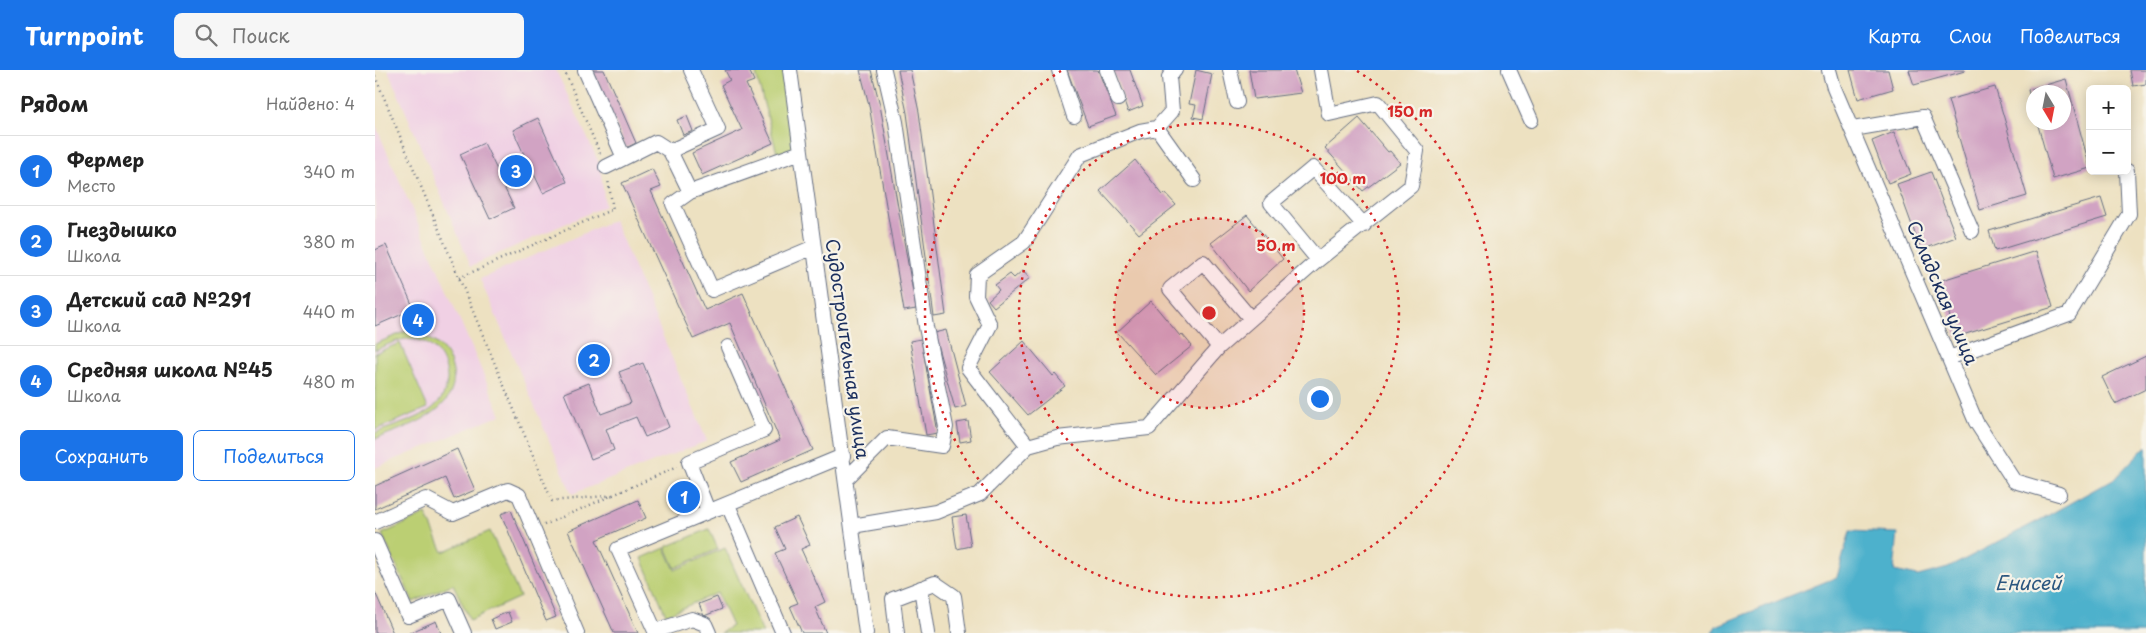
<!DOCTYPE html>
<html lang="ru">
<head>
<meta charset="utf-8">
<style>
  :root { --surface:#fff; --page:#f6f6f6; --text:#222; --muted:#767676; --line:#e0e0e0; --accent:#1a73e8 }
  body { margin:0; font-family:"Playpen Sans",sans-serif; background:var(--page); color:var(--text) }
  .controls { position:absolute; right:15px; top:15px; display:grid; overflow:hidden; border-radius:8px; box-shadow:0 2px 12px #0003 }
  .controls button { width:45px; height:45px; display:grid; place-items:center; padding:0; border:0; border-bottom:1px solid var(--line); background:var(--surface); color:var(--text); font:25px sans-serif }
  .compass { position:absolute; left:1651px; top:15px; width:45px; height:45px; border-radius:50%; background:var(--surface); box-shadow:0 2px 12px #0003; rotate:170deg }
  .you { position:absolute; left:944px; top:328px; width:18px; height:18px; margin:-12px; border:4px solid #fff; border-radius:50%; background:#1a73e8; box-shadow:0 0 0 8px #1a73e833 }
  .badge { display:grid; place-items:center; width:32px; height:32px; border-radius:50%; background:var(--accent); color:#fff; font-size:16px; font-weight:700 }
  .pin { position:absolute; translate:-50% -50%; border:2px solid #fff; box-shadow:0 1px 5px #0006 }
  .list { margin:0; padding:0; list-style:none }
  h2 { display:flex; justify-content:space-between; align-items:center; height:65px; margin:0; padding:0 20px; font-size:21px }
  h2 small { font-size:16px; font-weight:400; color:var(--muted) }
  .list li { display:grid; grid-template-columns:32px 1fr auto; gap:15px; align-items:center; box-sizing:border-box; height:70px; padding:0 20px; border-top:1px solid var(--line) }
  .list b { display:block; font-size:19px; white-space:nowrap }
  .list p { margin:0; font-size:16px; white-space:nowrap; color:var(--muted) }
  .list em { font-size:16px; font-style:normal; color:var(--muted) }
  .actions { display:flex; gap:10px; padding:15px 20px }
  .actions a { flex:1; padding:11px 0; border:1px solid var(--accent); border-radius:8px; text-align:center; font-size:18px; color:var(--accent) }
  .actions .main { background:var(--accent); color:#fff }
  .icon { flex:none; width:28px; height:28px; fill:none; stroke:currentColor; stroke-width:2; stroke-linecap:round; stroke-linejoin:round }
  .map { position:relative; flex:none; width:1771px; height:563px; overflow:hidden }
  header { display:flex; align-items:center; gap:30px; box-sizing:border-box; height:70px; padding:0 25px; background:var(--accent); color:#fff }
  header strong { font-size:24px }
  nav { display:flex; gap:28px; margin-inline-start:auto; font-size:18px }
  .search { width:350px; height:45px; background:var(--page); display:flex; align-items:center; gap:12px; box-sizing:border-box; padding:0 18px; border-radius:8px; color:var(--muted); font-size:19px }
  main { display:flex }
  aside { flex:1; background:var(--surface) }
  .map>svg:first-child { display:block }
  .built { fill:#f0d0e4 }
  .green { fill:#bbcf73; stroke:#6b7f68 }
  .water { fill:#4db1cc; stroke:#347095 }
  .building { fill:#d1a3c3 }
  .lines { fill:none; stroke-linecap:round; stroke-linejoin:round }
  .minor-casing { stroke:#646d81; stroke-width:16 }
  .path { stroke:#646d81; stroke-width:2.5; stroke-dasharray:1 4; stroke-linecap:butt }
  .minor { stroke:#fff; stroke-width:14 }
  .ring { fill:none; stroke:#d62828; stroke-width:2.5; stroke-dasharray:2.5 5 }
  .labels { text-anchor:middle; stroke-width:4.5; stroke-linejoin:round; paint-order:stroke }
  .street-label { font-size:18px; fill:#1b2f5e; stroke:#f7f3e8 }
  .water-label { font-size:19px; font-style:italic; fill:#2a567f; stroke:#f7f3e8 }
  .centre { fill:#d62828; stroke:#f7f3e8; stroke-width:2.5 }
  .ring-label { font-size:15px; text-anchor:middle; font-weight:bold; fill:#d62828; stroke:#f7f3e8; stroke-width:4.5; stroke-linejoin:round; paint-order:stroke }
</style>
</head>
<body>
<header>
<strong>Turnpoint</strong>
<div class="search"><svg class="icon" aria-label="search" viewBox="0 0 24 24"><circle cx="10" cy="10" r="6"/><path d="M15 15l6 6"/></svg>Поиск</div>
<nav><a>Карта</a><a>Слои</a><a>Поделиться</a></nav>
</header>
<main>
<aside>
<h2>Рядом<small>Найдено: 4</small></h2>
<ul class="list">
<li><span class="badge">1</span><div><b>Фермер</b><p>Место</p></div><em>340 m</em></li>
<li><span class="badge">2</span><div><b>Гнездышко</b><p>Школа</p></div><em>380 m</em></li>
<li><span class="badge">3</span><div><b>Детский сад №291</b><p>Школа</p></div><em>440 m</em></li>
<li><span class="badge">4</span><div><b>Средняя школа №45</b><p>Школа</p></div><em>480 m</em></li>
</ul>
<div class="actions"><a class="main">Сохранить</a><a>Поделиться</a></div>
</aside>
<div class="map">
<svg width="1771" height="563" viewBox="0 0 1771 563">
  <rect width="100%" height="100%" fill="#f7f3e8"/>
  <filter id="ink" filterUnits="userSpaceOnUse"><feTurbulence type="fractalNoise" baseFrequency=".02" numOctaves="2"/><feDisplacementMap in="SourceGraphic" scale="10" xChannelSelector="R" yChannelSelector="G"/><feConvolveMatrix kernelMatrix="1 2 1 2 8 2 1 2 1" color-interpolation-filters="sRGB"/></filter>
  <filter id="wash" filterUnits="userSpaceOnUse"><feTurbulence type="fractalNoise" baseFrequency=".0096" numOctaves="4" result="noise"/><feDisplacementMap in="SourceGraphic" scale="20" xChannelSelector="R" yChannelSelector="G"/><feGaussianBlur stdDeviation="1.12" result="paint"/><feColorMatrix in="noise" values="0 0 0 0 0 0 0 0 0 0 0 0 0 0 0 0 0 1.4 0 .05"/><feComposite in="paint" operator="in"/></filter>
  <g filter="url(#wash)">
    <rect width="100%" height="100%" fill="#ede1c1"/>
    <path class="built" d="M13,0H181L225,95L230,136L96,196Z
      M0,54L126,345L0,398Z
      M239,150L332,371L197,424L105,209Z"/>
    <path class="green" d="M380,0H410L422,78L402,83Z
      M58,250L60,255L40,264C55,267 69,276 75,291C94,340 33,356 0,369V363C19,355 49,349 63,333C83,310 68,272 37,269C24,268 11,276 0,280V274Z
      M25,273L53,338L0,360V283Z
      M51,444L68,482L115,461L145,527L95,550L78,514L38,532L7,464Z
      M334,459L343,479L300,498L291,477Z
      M290,478L300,500L350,478L388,563H345L357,556L342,523L291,545L267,488Z"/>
    <path class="water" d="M1771,376V563H1337L1341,556L1462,507L1475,461L1523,463L1519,501L1543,506L1573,498L1663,451L1740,408Z"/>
    <g id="blocks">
      <path class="building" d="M218,0H229L261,73L251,78Z
        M350,0H374L379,11L371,14L398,73L327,105L317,83L367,60L346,15L355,10Z
        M485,0H496L505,35L541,239L529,241L494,35Z
        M523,0H535L544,42L571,245L559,247L532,43Z
        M692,0H723L741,46L713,56Z
        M738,0H755L768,36L753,42Z
        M821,0L837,4L828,49L818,47L821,35L814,34Z
        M874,0H919L926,23L879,29Z
        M1475,0H1513L1518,19L1483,29Z
        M1534,0H1590V1L1539,15Z
        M1755,0H1771V14L1758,16Z
        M1691,9L1715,98L1678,109L1662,52H1688V22H1658V39L1653,20Z
        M1620,17L1652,126L1605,140L1573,30Z
        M312,46L318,61L308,65L302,50Z
        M163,48L192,112L168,123L159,104L129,117L139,138L115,149L85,84L109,73L124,104L152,91L138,60Z
        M984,48L1013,82L1015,81L1025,93L988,121L950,78Z
        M1519,62L1536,104L1513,113L1497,71Z
        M760,90L788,125L790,123L801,135L764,164L725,121Z
        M277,99L286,117L276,121L330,240L368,223L438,380L366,412L356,392L405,370L355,253L318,269L247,113Z
        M1556,102L1581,167L1546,180L1522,114Z
        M1726,128L1732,147L1620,181L1614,161Z
        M872,145L908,189L873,221L836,173Z
        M11,175L39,239L0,256V180Z
        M1661,181L1678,237L1581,267L1564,211Z
        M648,200L655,208L619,237L613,230L624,220L620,215L635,204L639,208Z
        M776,231L805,266L807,264L817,276L781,305L742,262Z
        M571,260L591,336L580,339L559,263Z
        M546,269L563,363L551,365L535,271Z
        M649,271L678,306L680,304L690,316L653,345L615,302Z
        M1771,286V319L1740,334L1727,307Z
        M268,293L294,357L270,367L261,347L231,359L239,380L216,389L189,323L214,313L226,344L256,333L244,302Z
        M593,351L596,370L585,372L582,353Z
        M82,379L100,420L79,429L70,408L0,439V416Z
        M315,419L319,429L303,436L299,426Z
        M263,430L271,448L221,470L263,563H239L193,461Z
        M136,440L181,547L171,551L126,444Z
        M591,445L596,476L582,479L577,447Z
        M422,447L435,475L426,479L450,532L440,537L451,563H427L415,536L423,533L400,483L410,479L400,457Z
        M0,522L18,563H0Z
        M342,527L347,539L329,546L324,534Z
        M133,542L137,552L120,559L116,549Z
        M61,551L66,563H34Z"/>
    </g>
  </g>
  <g filter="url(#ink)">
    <use href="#blocks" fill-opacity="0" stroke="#646d81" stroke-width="1"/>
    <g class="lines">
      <defs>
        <path id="minor" d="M210,0L249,88
          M415,0L491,563
          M684,0L699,46
          M732,0L743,29
          M800,0L794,7L797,41L782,58L765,61L705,85L649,172L602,205L601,226L615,255L593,298L653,376L682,368L774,358L844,277L943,190L1036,116L1042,81L1003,33L954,44L946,0
          M855,0L862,32
          M1134,0L1156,50
          M1454,0L1459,18L1601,352L1639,411L1684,424
          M782,58L819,110
          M1478,59L1548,47L1597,161
          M426,82L315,122L298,134L337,220L439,177
          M231,97L281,72L295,81
          M315,122L295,81L343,59L316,0
          M943,190L896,133L938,98L989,155
          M353,277L389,360L314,392L333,441L353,435L408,563
          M844,277L795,219L828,192L876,249
          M1574,288L1694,244L1754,144L1752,101
          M471,409L512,368L567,376L571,357L551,257L521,52L509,0
          M0,452L51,429L78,443L133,420L144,425L202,563
          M477,456L561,442L605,424L653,376
          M0,471L33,546L74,529L89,563
          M546,518L553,563
          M334,563L330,554L317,549L280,561L243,479L468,386
          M522,563L518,529L560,513L579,526L584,563"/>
      </defs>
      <use href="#minor" class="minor-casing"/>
      <path class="path" d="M189,0L226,86
        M0,6L177,431L241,425
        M84,208L238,139L233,110
        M169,455L302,397"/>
      <use href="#minor" class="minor"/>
    </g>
  </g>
  <circle cx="834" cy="243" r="95" fill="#d62828" fill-opacity=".12"/>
  <g class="ring">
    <circle cx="834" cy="243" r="95"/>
    <circle cx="834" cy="243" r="190"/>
    <path d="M982 1A284 284 0 1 1 686 1"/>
  </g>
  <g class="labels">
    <g class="street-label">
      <text transform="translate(1567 223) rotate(67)" y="6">Складская улица</text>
      <text transform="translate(472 279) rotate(82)" y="6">Судостроительная улица</text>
    </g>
    <g class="water-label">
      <text x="1653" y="520">Енисей</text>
    </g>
  </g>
  <circle cx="834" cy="243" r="8" class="centre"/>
  <g class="ring-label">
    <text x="1035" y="47">150 m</text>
    <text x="968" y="114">100 m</text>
    <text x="901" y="181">50 m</text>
  </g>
</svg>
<div class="controls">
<button>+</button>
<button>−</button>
</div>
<svg class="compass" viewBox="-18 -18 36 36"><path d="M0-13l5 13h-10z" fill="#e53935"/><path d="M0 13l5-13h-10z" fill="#767676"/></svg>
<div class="you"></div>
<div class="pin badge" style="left:309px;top:427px">1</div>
<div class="pin badge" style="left:219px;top:290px">2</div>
<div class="pin badge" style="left:141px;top:101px">3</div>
<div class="pin badge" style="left:43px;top:250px">4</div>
</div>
</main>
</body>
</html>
